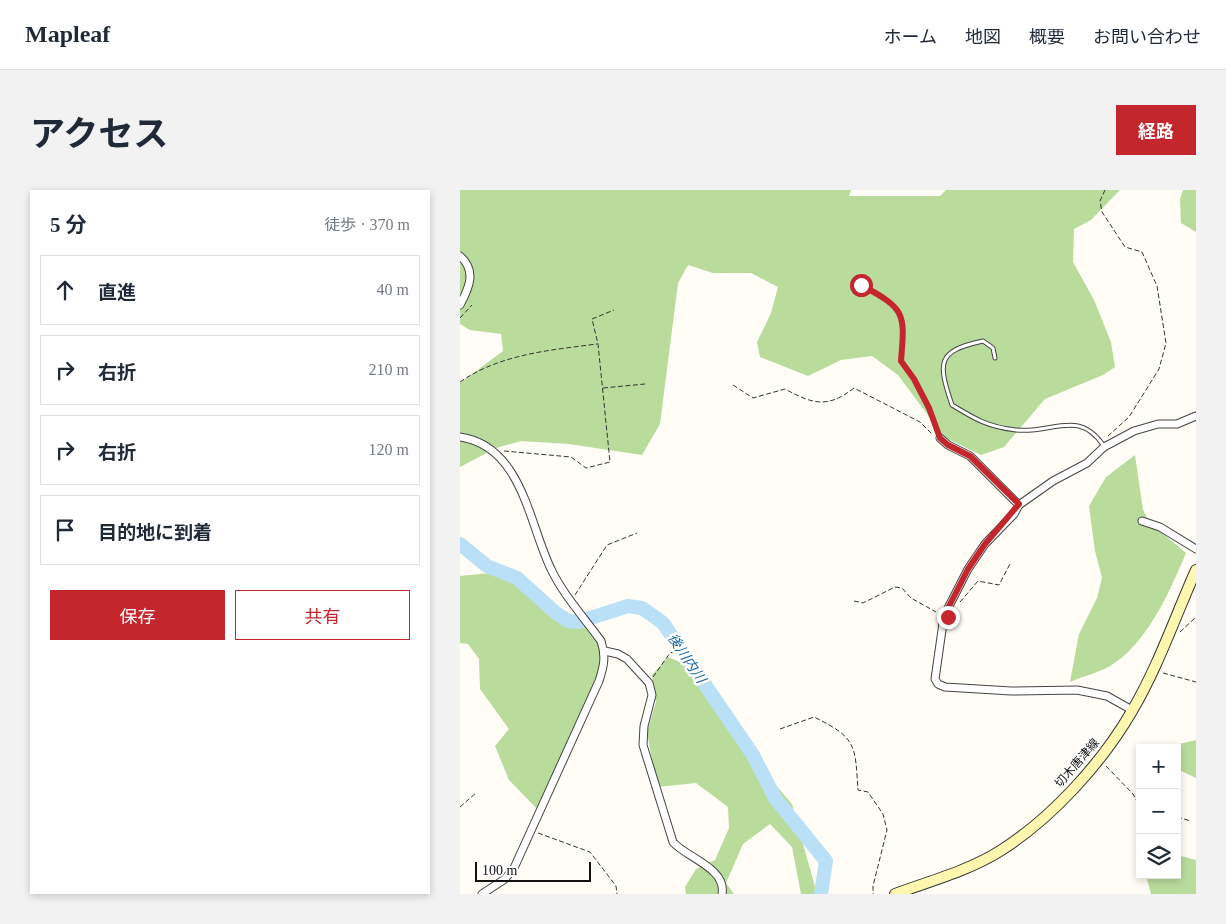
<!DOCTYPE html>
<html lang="ja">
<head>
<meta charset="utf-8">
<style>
  :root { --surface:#fff; --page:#f2f2f3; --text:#1f2937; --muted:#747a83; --line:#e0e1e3; --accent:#c4262e }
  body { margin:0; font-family:"Times New Roman","Noto Sans JP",serif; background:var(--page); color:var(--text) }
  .controls { position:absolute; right:15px; bottom:15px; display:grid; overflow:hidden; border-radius:0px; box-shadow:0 2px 8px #0003 }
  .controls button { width:45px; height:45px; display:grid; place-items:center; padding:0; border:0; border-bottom:1px solid var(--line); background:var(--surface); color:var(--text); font:25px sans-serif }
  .scale { position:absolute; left:15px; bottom:12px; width:116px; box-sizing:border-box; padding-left:5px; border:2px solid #111; border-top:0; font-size:14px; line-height:18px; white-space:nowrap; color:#111; -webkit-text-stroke:4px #fff; paint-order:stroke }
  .stop { position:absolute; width:15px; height:15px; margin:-11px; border:4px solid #c4262e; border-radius:50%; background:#fff }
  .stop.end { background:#c4262e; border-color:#fff; box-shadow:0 1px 5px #0008 }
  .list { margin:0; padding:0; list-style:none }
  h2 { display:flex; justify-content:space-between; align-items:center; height:65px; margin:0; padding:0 20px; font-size:21px }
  h2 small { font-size:16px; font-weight:400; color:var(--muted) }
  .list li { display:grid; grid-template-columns:32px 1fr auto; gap:15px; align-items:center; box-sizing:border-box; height:70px; margin:0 10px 10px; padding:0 10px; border:1px solid var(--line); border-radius:0px }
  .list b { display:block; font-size:19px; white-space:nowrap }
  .list em { font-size:16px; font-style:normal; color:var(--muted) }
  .actions { display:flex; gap:10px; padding:15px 20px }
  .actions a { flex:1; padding:11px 0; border:1px solid var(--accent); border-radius:0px; text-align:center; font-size:18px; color:var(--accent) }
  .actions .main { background:var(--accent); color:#fff }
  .icon { flex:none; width:28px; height:28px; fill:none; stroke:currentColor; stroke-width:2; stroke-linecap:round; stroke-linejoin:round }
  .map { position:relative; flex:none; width:736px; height:704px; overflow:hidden; border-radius:0px }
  header { display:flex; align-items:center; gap:30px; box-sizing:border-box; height:70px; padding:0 25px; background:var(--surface); border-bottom:1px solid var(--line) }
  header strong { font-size:24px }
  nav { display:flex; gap:28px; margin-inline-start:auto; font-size:18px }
  .intro { display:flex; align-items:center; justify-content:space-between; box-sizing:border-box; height:120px; padding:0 30px }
  h1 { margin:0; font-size:35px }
  .button { padding:12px 22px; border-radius:0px; background:var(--accent); color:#fff; font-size:18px; font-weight:700 }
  main { display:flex; gap:30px; padding:0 30px }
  aside { flex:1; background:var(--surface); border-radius:0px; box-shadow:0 2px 8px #0003 }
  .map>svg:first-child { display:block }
  .forest { fill:#b9dc9c }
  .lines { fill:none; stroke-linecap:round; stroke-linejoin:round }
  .river { stroke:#b9e0f7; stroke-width:14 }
  .service-casing { stroke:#444; stroke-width:5 }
  .minor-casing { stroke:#444; stroke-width:9 }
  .secondary-casing { stroke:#333; stroke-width:12 }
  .path { stroke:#333; stroke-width:1; stroke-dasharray:5 2.5; stroke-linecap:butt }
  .service { stroke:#fff; stroke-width:3 }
  .minor { stroke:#fff; stroke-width:7 }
  .secondary { stroke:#fff6b0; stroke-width:10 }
  .route { stroke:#c4262e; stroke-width:6 }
  .labels { text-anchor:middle; stroke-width:5; stroke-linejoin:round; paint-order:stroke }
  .street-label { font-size:12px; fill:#111; stroke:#fff }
  .water-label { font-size:14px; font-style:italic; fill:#1768a6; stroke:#fff }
</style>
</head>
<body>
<header>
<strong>Mapleaf</strong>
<nav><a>ホーム</a><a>地図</a><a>概要</a><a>お問い合わせ</a></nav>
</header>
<div class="intro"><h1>アクセス</h1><a class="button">経路</a></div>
<main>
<aside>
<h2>5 分<small>徒歩 · 370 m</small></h2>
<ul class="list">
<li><svg class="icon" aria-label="ahead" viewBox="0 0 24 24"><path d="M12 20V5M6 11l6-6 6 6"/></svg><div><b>直進</b></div><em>40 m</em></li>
<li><svg class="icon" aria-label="right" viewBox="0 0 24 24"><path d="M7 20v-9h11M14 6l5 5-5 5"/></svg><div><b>右折</b></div><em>210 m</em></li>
<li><svg class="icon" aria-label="right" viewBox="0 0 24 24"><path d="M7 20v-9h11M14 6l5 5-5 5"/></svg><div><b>右折</b></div><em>120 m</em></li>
<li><svg class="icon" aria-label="arrive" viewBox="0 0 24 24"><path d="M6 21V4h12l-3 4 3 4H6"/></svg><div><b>目的地に到着</b></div></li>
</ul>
<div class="actions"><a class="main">保存</a><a>共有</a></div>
</aside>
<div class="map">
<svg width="736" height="704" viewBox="0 0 736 704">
  <rect width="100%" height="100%" fill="#fffdf5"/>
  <path class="forest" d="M0,0H391L389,6H480L486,0H660L631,30L614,39L613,72L634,110L651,152L655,177L643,185L585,209L544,257L521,265L484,247L438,185L412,166L381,170L348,186L300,167L297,152L311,123L318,97L291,83H253L228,75L218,93L200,234L182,265L109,254L61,251L36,258L0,277V193L43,161L41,144L10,140L0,134Z
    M723,0H736V42L721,33L720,9Z
    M675,265L683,320L690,333L726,363C710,401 687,454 650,476C638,483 623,486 610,492L619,444L637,408L642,388L635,361L629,316L646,287Z
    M39,382L138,440L146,472L141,496L80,622L49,590L35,556L49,539L20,499L19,469L8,454L0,453V386Z
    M208,467L227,475L270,542L332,614L357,704H341L332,657L310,634L283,654L266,693L274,704H226L225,697L236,679L255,670L269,638L268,617L236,593L197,597L187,542L196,512L192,485Z
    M736,550V588L717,579V558H702Z
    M717,665L736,670V704H691L686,685H717Z"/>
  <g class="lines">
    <path class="river" d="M0,354L27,376L57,388L96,423L108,431L118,432L168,416L182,418L203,433L293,565L315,608L366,671L361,704"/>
    <defs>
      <path id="service" d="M535,168L533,158L523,151C476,161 478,173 492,215C515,229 528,237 556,240C593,244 618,218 644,256"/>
      <path id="minor" d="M0,66C17,81 9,98 0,115
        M0,247C62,256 69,334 91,379C102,403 125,429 141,451C146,466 144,476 139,491L54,678L45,689L22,704
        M480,248L488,255L510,266L559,315
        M682,331L700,337L736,359
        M145,461L158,464L167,469L189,493L192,505L184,536L183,555L213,652C225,667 267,678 262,704
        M672,520L647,506L617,500L551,501L485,497L478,494L475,489L484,426L508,379L525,354L554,324L559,315L593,291L627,273L644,257L674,241L698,234H717L736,226"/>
      <path id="secondary" d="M435,704C470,691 508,681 540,661C591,629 642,573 672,521C698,477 715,427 736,380"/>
    </defs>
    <use href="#service" class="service-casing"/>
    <use href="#minor" class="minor-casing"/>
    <use href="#secondary" class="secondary-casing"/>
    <path class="path" d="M645,0L640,11L642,22L665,57L682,62L697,96L706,153L699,179L669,227L648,246
      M396,85L401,95L439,121L444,132L441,171C457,193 468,215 477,241
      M0,128L12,115
      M0,192C40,164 91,160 137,154
      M273,195L293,208L325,199C353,214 367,219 394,198L460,232L473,245
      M143,198L185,194
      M44,261L111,267L126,278L150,272L138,154L132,129L154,120
      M115,405L147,355L177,343
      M394,411L403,413L435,397L442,398L451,408L476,422
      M500,412L518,391L539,395L551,372
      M720,442L736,427
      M703,483L736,492
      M193,487L210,463L222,460
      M320,539L354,527C397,548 395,555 398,600L408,602L423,624L427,640L413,696V704
      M646,576L673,604L680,617
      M0,617L17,602
      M717,627L731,631
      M78,643L130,662L156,696L157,704"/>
    <use href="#service" class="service"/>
    <use href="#minor" class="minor"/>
    <use href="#secondary" class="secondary"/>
  </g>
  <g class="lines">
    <path class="route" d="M401,95C446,119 445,123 441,171L454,189L469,218L480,248L488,255L510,266L559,314L525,354L508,379L484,426L488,427"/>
  </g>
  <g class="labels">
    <g class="street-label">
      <text transform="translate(617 573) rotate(-49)" y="4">切木唐津線</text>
    </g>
    <g class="water-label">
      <text transform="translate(227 468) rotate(56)" y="5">後川内川</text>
    </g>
  </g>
</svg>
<div class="controls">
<button>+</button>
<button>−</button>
<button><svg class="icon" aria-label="layers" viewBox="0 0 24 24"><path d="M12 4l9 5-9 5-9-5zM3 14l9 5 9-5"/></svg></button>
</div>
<div class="scale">100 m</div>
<div class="stop" style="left:401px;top:95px"></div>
<div class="stop end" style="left:488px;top:427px"></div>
</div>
</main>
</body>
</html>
